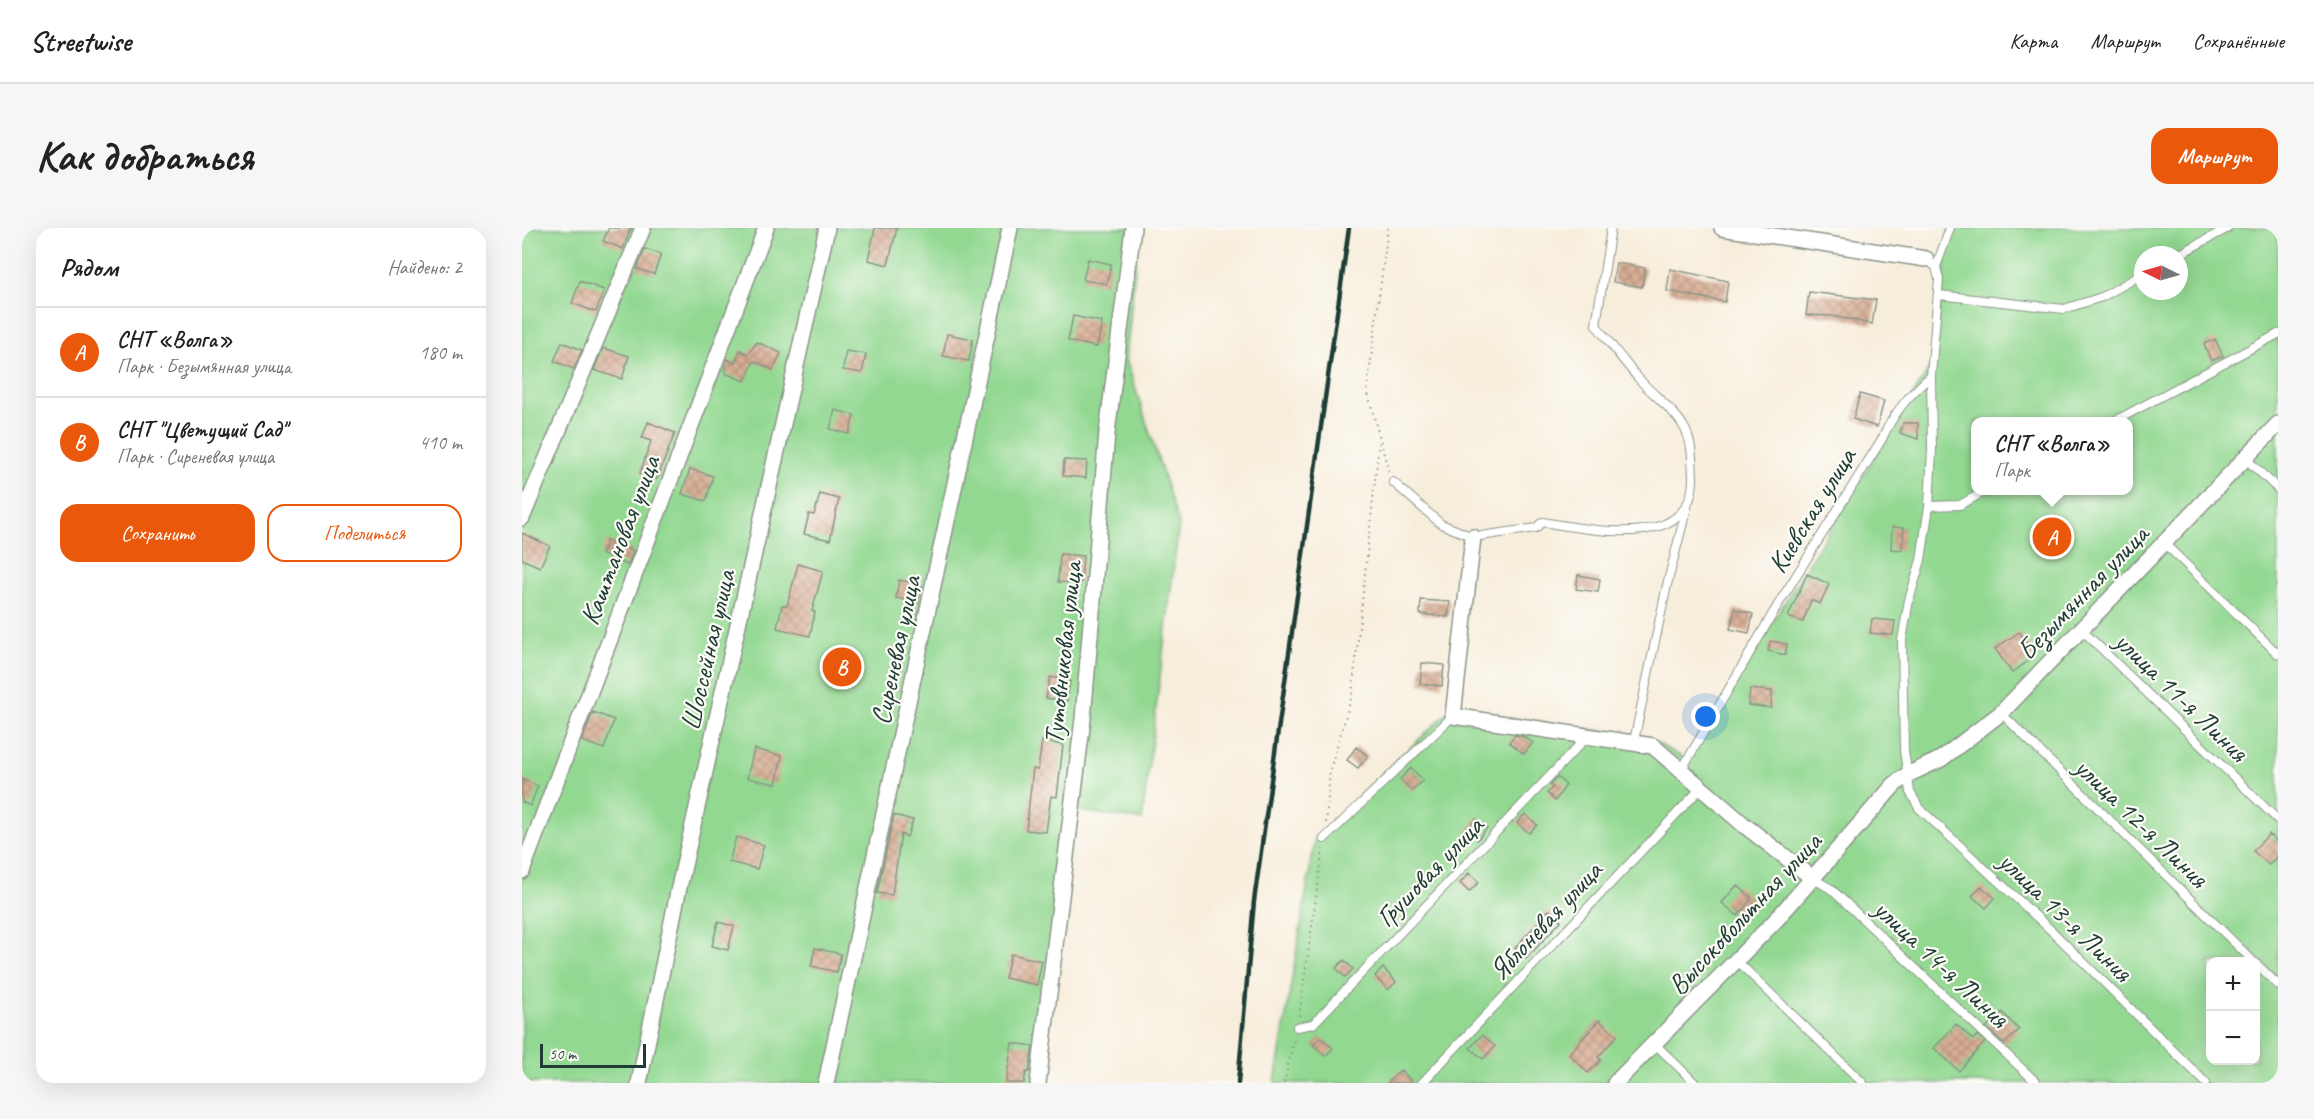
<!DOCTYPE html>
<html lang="ru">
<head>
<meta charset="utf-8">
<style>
  :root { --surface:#fff; --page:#f6f6f6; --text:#222; --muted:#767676; --line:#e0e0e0; --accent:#ea580c }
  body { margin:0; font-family:Caveat,sans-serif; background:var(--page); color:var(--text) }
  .controls { position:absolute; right:18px; bottom:18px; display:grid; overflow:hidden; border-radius:12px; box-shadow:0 6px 24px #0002 }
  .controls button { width:54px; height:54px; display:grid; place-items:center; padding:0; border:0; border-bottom:2px solid var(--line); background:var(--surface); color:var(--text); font:30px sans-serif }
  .compass { position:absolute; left:1612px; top:18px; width:54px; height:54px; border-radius:50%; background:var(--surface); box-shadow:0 6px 24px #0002; rotate:275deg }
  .scale { position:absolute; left:18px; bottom:15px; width:106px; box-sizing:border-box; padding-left:6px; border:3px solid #1f3d34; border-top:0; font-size:16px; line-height:21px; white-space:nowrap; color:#1f3d34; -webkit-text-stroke:4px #fdfcf7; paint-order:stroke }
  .you { position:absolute; left:1184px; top:489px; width:21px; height:21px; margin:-15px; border:4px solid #fff; border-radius:50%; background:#1a73e8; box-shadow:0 0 0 9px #1a73e833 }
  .badge { display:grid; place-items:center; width:39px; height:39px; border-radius:50%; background:var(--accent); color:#fff; font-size:20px; font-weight:700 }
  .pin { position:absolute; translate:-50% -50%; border:3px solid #fff; box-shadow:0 2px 6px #0006 }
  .popup { position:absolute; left:1449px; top:189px; width:162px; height:78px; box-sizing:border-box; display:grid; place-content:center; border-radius:12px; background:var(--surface); filter:drop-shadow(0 2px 4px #0005); font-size:20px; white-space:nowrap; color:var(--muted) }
  .popup b { font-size:22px; color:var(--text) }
  .popup::after { content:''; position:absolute; left:50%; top:100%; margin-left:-12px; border:12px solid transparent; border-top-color:var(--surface) }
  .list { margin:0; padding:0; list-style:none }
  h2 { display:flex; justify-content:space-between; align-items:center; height:78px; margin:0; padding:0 24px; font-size:26px }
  h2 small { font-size:20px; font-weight:400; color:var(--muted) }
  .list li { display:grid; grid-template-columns:39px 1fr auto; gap:18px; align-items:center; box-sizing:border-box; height:90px; padding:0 24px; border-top:2px solid var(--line) }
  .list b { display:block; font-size:22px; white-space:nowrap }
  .list p { margin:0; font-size:20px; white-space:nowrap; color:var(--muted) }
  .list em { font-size:20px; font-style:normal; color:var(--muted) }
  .actions { display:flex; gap:12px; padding:18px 24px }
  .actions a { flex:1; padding:14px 0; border:2px solid var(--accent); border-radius:18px; text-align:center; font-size:21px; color:var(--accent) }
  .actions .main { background:var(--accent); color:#fff }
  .map { position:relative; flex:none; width:1756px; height:855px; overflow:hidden; border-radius:18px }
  header { display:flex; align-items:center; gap:36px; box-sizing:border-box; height:84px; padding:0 30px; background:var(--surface); border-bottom:2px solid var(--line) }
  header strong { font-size:28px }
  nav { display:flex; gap:33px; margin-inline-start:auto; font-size:21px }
  .intro { display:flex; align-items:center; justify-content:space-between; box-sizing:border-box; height:144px; padding:0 36px }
  h1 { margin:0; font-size:42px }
  .button { padding:15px 27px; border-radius:18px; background:var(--accent); color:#fff; font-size:21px; font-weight:700 }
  main { display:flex; gap:36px; padding:0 36px }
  aside { flex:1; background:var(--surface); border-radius:18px; box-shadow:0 6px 24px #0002 }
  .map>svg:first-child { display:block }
  .green { fill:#92d891; stroke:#588a62; stroke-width:1.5; fill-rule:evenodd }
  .building { fill:url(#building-cross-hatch) }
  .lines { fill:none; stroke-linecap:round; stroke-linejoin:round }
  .lane-casing { stroke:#8b9588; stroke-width:10 }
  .street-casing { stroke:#8b9588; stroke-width:18 }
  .path { stroke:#8b9588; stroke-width:2; stroke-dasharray:1.5 4.5; stroke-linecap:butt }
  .lane { stroke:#fff; stroke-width:8 }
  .street { stroke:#fff; stroke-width:15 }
  .rail { stroke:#1f3d34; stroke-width:4.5 }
  .labels { text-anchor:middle; stroke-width:4.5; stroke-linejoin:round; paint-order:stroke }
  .street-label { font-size:28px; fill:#1f3d34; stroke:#fdfcf7 }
</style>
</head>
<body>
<header>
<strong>Streetwise</strong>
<nav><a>Карта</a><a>Маршрут</a><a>Сохранённые</a></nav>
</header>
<div class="intro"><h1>Как добраться</h1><a class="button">Маршрут</a></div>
<main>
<aside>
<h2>Рядом<small>Найдено: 2</small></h2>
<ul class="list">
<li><span class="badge">A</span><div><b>СНТ «Волга»</b><p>Парк · Безымянная улица</p></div><em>180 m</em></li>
<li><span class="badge">B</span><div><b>СНТ &quot;Цветущий Сад&quot;</b><p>Парк · Сиреневая улица</p></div><em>410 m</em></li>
</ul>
<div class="actions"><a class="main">Сохранить</a><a>Поделиться</a></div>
</aside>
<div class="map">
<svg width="1756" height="855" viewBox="0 0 1756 855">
  <defs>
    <pattern id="building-cross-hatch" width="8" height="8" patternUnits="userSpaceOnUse" patternTransform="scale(1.5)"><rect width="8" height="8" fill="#d9ad94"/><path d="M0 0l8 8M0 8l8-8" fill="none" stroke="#af8e7a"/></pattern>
  </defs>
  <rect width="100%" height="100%" fill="#fdfcf7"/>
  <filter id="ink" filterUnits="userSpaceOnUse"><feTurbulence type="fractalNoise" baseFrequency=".0167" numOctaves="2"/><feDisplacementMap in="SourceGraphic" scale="12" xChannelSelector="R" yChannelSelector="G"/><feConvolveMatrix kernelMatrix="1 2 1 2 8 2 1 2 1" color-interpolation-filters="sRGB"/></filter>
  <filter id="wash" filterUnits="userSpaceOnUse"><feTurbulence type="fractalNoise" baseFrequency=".008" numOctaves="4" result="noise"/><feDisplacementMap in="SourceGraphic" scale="24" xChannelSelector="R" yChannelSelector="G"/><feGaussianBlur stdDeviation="1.35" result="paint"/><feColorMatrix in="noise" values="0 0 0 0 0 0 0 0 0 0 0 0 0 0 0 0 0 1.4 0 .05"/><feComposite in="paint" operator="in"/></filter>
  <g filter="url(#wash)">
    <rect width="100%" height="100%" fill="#f7eddb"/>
    <path class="green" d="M0,0H617L604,131L657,296L620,592L550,582L520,855H0Z
      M1427,0H1756V855H753L793,611L928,482L1124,509L1165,532L1411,135ZM1621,27H1657V63H1621ZM1454,194H1606V262H1454ZM1688,734H1734V832H1688Z"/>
    <g id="blocks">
      <path class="building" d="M87,0H109L101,21L81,13Z
        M353,0H375L366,37L346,32Z
        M123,21L139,26L132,46L115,41Z
        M566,31L589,36L585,56L561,52Z
        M1094,35L1123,40L1120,59L1091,54Z
        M1148,41L1206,53L1203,74L1145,63Z
        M58,53L82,62L74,84L50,75Z
        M1287,64L1354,72L1350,96L1310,88L1284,87Z
        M551,88L580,94L575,119L546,113Z
        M425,106L451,111L447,133L421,128Z
        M1693,111L1701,128L1689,133L1682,116Z
        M40,114L60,122L52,141L32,133Z
        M235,114L259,125L251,142L232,133L223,153L203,145L205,131L213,135L218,122L226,126Z
        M81,120L107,128L100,151L72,142Z
        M324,123L344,126L340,145L321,142Z
        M1338,166L1362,173L1355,199L1331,191Z
        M313,182L332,187L327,206L308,201Z
        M126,194L153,205L135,251L118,245L129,213L120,210Z
        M1381,195H1396V211L1378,205Z
        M542,232L565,233L564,250L541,248Z
        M168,241L191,248L184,273L160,266Z
        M298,266L317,271L308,312L282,306L287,286L292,287Z
        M1370,299L1382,300L1380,322L1369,321Z
        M0,305L28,318L18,339L0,331Z
        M85,312L111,323L106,337L79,326Z
        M538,326L561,328L559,355L536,354Z
        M276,336L301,343L290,383L293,384L288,408L255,400L260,377L265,378Z
        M1285,346L1307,356L1298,376L1289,372L1281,394L1266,389Z
        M1056,347L1078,351L1076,364L1054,361Z
        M377,352L400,357L396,375L374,370Z
        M899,372L928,374L926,389L898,386Z
        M1213,381L1231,386L1227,405L1208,401Z
        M1350,391L1373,393L1371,407L1348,405Z
        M1497,404L1514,427L1490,445L1473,421Z
        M1248,413L1265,416L1263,427L1246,423Z
        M900,435L922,437L920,458L898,456Z
        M528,449L548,453L545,473L524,470Z
        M1228,461L1250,463L1249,480L1226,477Z
        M71,484L92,492L82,521L60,513Z
        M993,507L1002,509L1011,515L1002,526L987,514Z
        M520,513L541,517L535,569L529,568L524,604L504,602L511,541L516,542Z
        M834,519L846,528L836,540L825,532Z
        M232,521L260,528L254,556L225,550Z
        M889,540L901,552L890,563L878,551Z
        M1035,549L1044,557L1033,573L1025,565L1031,559L1028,557Z
        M0,551L16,558L8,578L0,574Z
        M1003,586L1015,597L1007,605L995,595Z
        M372,587L391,592L385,609L379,606L370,667L355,665Z
        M954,591L965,600L955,612L944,603Z
        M1747,606L1756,614V627L1747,637L1731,623Z
        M214,609L242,617L235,641L207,634Z
        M947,645L957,654L947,664L938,655Z
        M1215,657L1230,670L1216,688L1200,675Z
        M1459,658L1473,670L1464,680L1450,668Z
        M1027,682L1039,693L1004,731L993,720Z
        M196,694L212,698L206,722L190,718Z
        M293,720L319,726L315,744L289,738Z
        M489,726L520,733L515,757L483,750Z
        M822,732L831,741L823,749L814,740Z
        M861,740L874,754L866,762L853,748Z
        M1480,784L1497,802L1482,816L1464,799Z
        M1077,792L1095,808L1076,829L1079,832L1066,845L1047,826Z
        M1434,796L1451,812L1455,807L1463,814L1437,843L1412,820Z
        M960,807L973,818L961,831L948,820Z
        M798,809L811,820L804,828L791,817Z
        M490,815L511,818L507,844H504L502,855H484Z
        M879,842L891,855H865Z"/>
    </g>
  </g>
  <g filter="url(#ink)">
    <use href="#blocks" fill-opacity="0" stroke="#8b9588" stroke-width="1.5"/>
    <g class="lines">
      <defs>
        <path id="lane" d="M1656,27L1706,0
          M1414,39L1428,0
          M1417,67L1542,81L1580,69L1621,46
          M1409,148L1410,222L1407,278L1399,332L1387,372L1380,412L1382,522L1388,564L1397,580L1533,706L1684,855
          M1591,194L1756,106
          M1723,230L1756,261
          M871,254L919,296L951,309L1014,300L1020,294C1066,301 1171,325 1171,250C1170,234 1171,216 1163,201C1153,182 1131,167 1117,151C1102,134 1088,115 1074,97L1089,0
          M1407,278L1438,277L1465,262
          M1642,315L1756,426
          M1559,401L1756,592
          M1479,485L1732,734
          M1112,513L1145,357L1165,279
          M1160,541L1257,375L1360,211C1372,184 1387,167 1409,148L1417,51L1414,39L1404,31
          M802,611L931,488
          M1292,651L1309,661L1515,855
          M1215,733L1341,855
          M1734,735L1756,757
          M775,799L791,796L1066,508
          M1132,815L1173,855
          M900,855L1179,560"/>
        <path id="street" d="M1200,0L1404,31
          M0,290L121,0
          M951,309L931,488L1131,518L1222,597L1292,651
          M0,643L244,0
          M117,855L156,664L305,0
          M304,855L488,0
          M516,855L561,491L585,205L611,0
          M1093,855L1253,693L1372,557L1385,547L1419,531L1479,485L1756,196"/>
      </defs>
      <use href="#lane" class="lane-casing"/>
      <use href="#street" class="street-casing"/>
      <path class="path" d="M866,0L845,162L867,245
        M804,595L808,542L830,467L857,215
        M777,788L801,621
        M762,855L773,808"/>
      <use href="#lane" class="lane"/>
      <use href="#street" class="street"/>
      <path class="rail" d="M716,855L732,673L827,0"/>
    </g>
  </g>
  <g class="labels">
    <g class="street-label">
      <text transform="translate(1289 282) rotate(-58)" y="10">Киевская улица</text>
      <text transform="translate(97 312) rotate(-69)" y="10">Каштановая улица</text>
      <text transform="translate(1560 364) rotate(-46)" y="10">Безымянная улица</text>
      <text transform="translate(185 422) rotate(-77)" y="10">Шоссейная улица</text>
      <text transform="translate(373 422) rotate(-78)" y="10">Сиреневая улица</text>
      <text transform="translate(540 425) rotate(-84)" y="10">Тутовниковая улица</text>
      <text transform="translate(1660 468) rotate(44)" y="10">улица 11-я Линия</text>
      <text transform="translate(1620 594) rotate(44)" y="10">улица 12-я Линия</text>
      <text transform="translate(907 643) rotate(-46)" y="10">Грушовая улица</text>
      <text transform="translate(1222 685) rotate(-47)" y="10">Высоковольтная улица</text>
      <text transform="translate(1544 688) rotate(44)" y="10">улица 13-я Линия</text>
      <text transform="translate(1023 692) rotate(-47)" y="10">Яблоневая улица</text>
      <text transform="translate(1420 735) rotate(43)" y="10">улица 14-я Линия</text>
    </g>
  </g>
</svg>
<div class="controls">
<button>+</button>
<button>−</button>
</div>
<svg class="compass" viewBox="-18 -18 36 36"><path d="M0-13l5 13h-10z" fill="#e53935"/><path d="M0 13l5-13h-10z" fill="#767676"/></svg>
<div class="scale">50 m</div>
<div class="you"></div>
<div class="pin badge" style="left:1530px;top:309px">A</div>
<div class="popup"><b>СНТ «Волга»</b>Парк</div>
<div class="pin badge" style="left:320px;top:439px">B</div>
</div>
</main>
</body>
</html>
